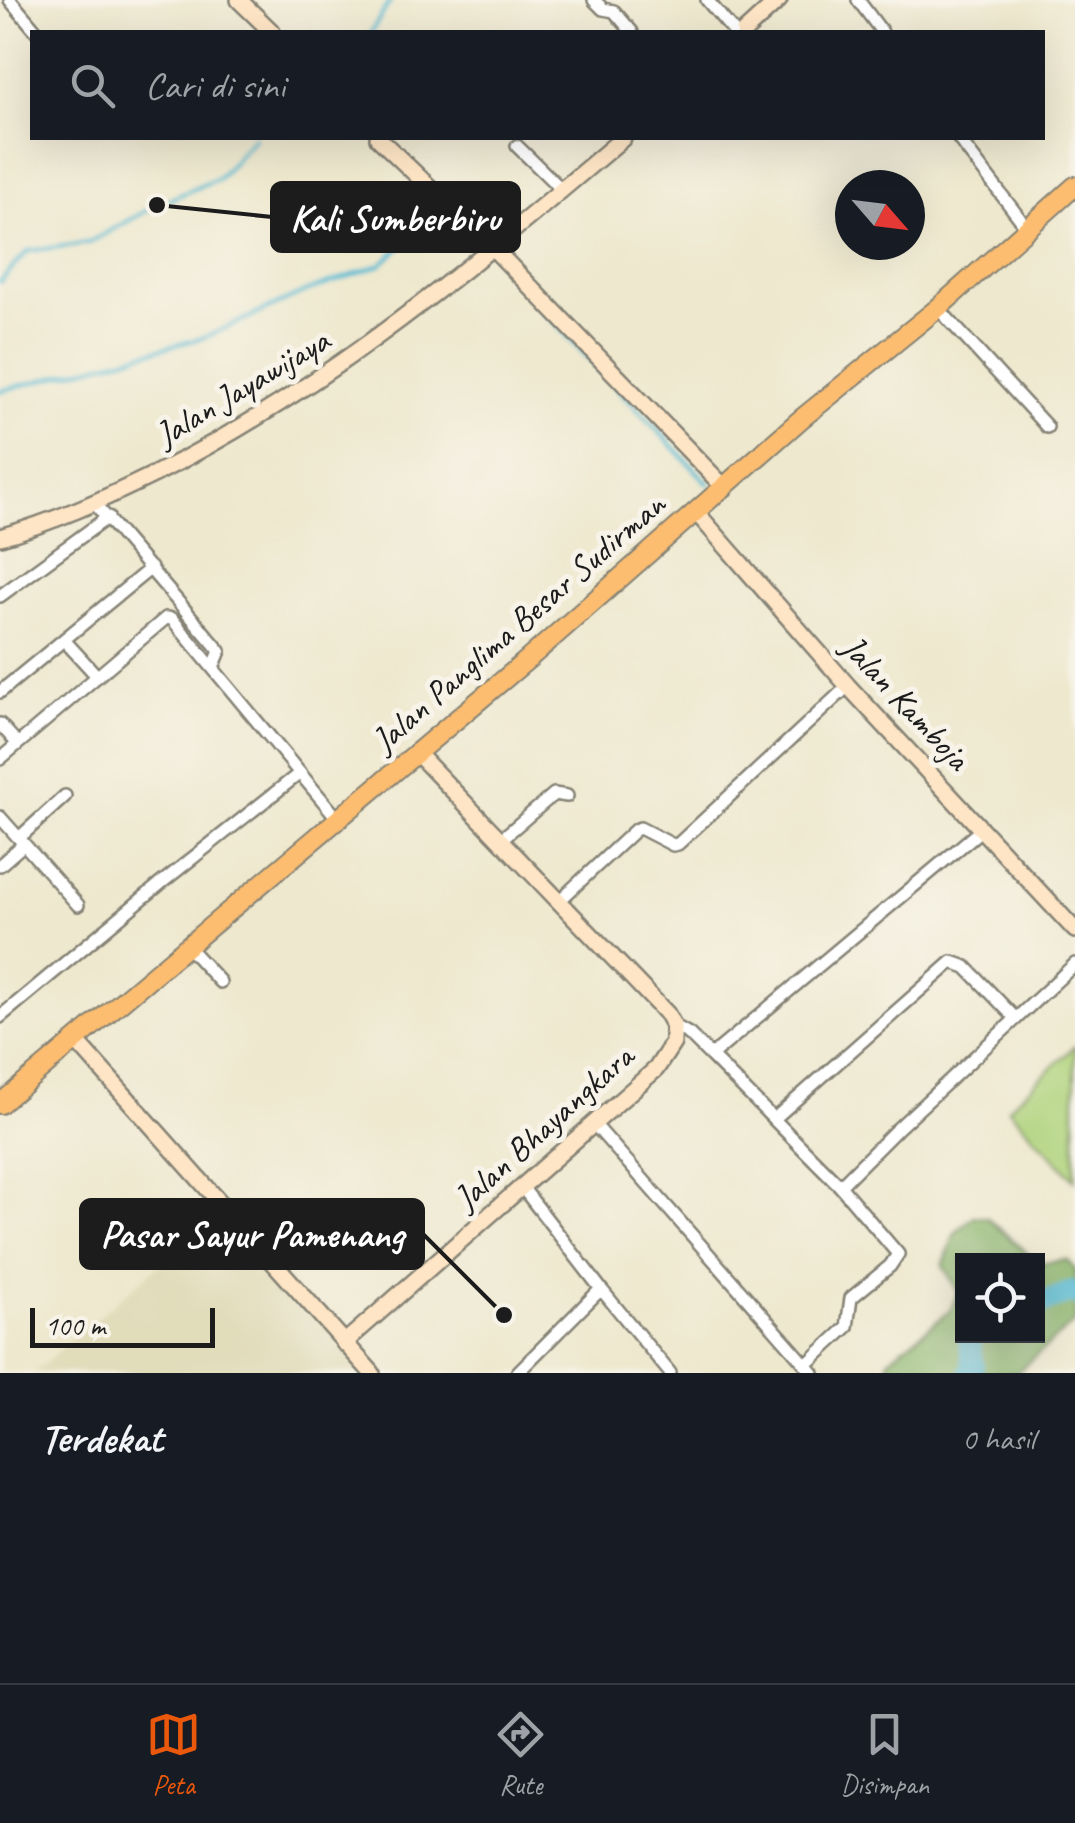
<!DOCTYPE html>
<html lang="id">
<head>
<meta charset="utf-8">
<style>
  :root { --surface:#171b24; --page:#242831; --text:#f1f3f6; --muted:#9ea1a6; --line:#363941; --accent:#ea580c }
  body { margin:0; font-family:Caveat,sans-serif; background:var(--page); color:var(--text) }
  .controls { position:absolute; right:30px; bottom:30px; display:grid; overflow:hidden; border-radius:0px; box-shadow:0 10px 40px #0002 }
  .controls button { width:90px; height:90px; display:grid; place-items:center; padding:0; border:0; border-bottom:2px solid var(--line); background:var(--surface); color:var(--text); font:50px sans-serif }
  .compass { position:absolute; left:835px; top:170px; width:90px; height:90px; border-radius:50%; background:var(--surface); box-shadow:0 10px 40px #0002; rotate:118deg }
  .scale { position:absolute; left:30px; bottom:25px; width:185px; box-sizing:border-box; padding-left:10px; border:5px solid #1c1c1c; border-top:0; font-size:28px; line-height:35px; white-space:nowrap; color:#1c1c1c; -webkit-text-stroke:8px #f7f3e8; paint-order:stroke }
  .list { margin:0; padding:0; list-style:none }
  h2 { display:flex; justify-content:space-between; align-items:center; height:130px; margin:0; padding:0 40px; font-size:42px }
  h2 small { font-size:32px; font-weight:400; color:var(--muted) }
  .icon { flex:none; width:55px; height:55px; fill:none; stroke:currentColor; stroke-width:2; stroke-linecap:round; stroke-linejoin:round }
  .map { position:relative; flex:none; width:1075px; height:1373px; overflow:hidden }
  .search { position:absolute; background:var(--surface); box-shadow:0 10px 40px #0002; left:30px; right:30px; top:30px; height:110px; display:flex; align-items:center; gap:25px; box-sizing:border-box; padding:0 35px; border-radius:0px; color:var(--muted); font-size:38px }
  .sheet { height:310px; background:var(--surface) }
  nav { display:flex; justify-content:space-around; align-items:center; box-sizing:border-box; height:140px; border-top:2px solid var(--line); background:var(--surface); font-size:28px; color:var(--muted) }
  nav a { display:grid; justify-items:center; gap:5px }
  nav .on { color:var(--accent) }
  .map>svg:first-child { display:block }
  .built { fill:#e1dcba }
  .green { fill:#afd37c; stroke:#66784c; stroke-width:2.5 }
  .forest { fill:#8bb56c; stroke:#546844; stroke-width:2.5 }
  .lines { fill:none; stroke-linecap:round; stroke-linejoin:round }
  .stream { stroke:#56bbd4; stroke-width:4 }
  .river { stroke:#56bbd4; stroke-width:22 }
  .street-casing { stroke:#858275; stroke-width:16 }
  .secondary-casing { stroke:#858275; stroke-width:20 }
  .primary-casing { stroke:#858275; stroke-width:22 }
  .street { stroke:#fff; stroke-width:11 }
  .secondary { stroke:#fee5c5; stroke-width:15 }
  .primary { stroke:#fcbd6f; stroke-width:18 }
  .labels { text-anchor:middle; stroke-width:10; stroke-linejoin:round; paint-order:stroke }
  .street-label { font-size:35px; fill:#1c1c1c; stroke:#f7f3e8 }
  .leader { fill:none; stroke:#1c1c1c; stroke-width:4 }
  .callout-dot { fill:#1c1c1c; stroke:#f7f3e8; stroke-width:4 }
  .callout { fill:#1c1c1c; stroke:#1c1c1c; stroke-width:4 }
  .callout-label { font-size:38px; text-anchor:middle; font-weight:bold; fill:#fff }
</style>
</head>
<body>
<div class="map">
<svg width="1075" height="1373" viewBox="0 0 1075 1373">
  <rect width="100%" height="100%" fill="#f7f3e8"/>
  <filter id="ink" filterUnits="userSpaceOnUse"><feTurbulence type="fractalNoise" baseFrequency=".01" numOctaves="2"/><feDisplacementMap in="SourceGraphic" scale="20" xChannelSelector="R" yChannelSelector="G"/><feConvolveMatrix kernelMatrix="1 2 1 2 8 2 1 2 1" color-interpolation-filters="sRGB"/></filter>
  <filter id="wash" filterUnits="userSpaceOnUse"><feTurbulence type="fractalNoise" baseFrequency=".0048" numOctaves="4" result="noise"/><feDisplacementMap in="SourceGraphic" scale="40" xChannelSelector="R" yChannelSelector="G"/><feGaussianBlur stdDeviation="2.25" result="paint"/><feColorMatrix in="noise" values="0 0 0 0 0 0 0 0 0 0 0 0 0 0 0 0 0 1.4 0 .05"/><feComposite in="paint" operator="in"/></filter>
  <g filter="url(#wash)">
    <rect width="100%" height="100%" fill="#eee8ce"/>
    <path class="built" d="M224,1210L372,1373H34L75,1337Z"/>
    <path class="green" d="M1075,1046V1180L1008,1108Z"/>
    <path class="forest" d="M974,1216L988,1218L1034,1260H962V1336H1038V1264L1067,1260L1075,1270V1322L1016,1373H887L889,1359L950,1311L958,1292L943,1266L955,1233Z"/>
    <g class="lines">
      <path class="stream" d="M371,32L391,0
        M0,282L28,251L88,243L157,205L219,178L254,138
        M538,305L709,484
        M0,391L206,337L305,292L380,265L414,236L433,230L452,231L482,249"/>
      <path class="river" d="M1038,1305L1072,1292L1075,1294
        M969,1336L973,1365L970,1373"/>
    </g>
  </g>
  <g filter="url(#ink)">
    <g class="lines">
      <defs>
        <path id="street" d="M10,0L37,32
          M594,0L603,9L614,11L632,32
          M707,0L734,32
          M858,0L882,32
          M958,138L1027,228
          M517,146L562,190
          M938,308L1047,427
          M95,504L220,651L213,668
          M0,596L108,517
          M64,640L97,676
          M0,692L151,568
          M0,724L17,743
          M0,759L166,618L172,619L338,819
          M0,817L24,844L0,865
          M19,838L65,796
          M499,841L554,794L567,796
          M24,844L78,905
          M558,902L635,830L640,828L673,845L678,844L848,686
          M188,947L220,982
          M0,1017L160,884L300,773
          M673,1025L689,1034L711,1056L982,829
          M711,1056L840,1186L898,1254L890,1266L851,1298L847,1327L806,1365
          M774,1119L952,962L966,967L1016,1019
          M595,1125L813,1373
          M840,1186L897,1129L1075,964
          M601,1289L670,1373
          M517,1373L601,1289L522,1187"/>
        <path id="secondary" d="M239,0L272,32
          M744,32L779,0
          M378,138L493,248L725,488
          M696,512L848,686L1075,930
          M0,537C54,522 104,499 155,474C329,387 476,263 623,138
          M77,1042L372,1373
          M344,1343L656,1069L673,1043V1025L667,1014L416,752"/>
        <path id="primary" d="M0,1104L527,660L801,419L938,308L1075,186"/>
      </defs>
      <use href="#street" class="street-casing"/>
      <use href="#secondary" class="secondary-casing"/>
      <use href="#primary" class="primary-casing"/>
      <use href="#street" class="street"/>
      <use href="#secondary" class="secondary"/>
      <use href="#primary" class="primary"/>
    </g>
  </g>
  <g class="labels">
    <g class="street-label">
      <text transform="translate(242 387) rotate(-31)" y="12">Jalan Jayawijaya</text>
      <text transform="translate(518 622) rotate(-41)" y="12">Jalan Panglima Besar Sudirman</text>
      <text transform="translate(906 702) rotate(47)" y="12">Jalan Kamboja</text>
      <text transform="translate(543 1127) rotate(-42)" y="12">Jalan Bhayangkara</text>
    </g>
  </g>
  <path class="leader" d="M157 205L272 217M504 1315L423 1234"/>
  <g class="callout-dot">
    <circle cx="157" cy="205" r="10"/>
    <circle cx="504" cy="1315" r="10"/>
  </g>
  <g class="callout">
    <rect x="272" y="183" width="247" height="68" rx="10"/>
    <rect x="81" y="1200" width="342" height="68" rx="10"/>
  </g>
  <g class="callout-label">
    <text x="395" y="231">Kali Sumberbiru</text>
    <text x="252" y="1247">Pasar Sayur Pamenang</text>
  </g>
</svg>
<div class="controls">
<button><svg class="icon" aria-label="locate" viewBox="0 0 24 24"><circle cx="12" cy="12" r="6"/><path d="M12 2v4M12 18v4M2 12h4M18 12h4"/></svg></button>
</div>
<svg class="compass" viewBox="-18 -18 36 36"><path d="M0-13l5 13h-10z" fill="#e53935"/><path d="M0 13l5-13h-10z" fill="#9ea1a6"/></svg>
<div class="scale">100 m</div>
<div class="search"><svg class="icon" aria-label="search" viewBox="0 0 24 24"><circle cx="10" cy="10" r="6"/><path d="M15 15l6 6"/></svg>Cari di sini</div>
</div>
<section class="sheet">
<h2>Terdekat<small>0 hasil</small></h2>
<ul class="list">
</ul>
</section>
<nav>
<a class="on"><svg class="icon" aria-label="map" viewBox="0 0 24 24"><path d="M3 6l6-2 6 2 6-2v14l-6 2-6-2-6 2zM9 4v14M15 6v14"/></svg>Peta</a>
<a><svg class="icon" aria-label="directions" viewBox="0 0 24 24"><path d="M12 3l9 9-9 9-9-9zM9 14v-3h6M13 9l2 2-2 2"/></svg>Rute</a>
<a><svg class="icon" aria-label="saved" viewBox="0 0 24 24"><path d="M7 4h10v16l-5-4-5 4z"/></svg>Disimpan</a>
</nav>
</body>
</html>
